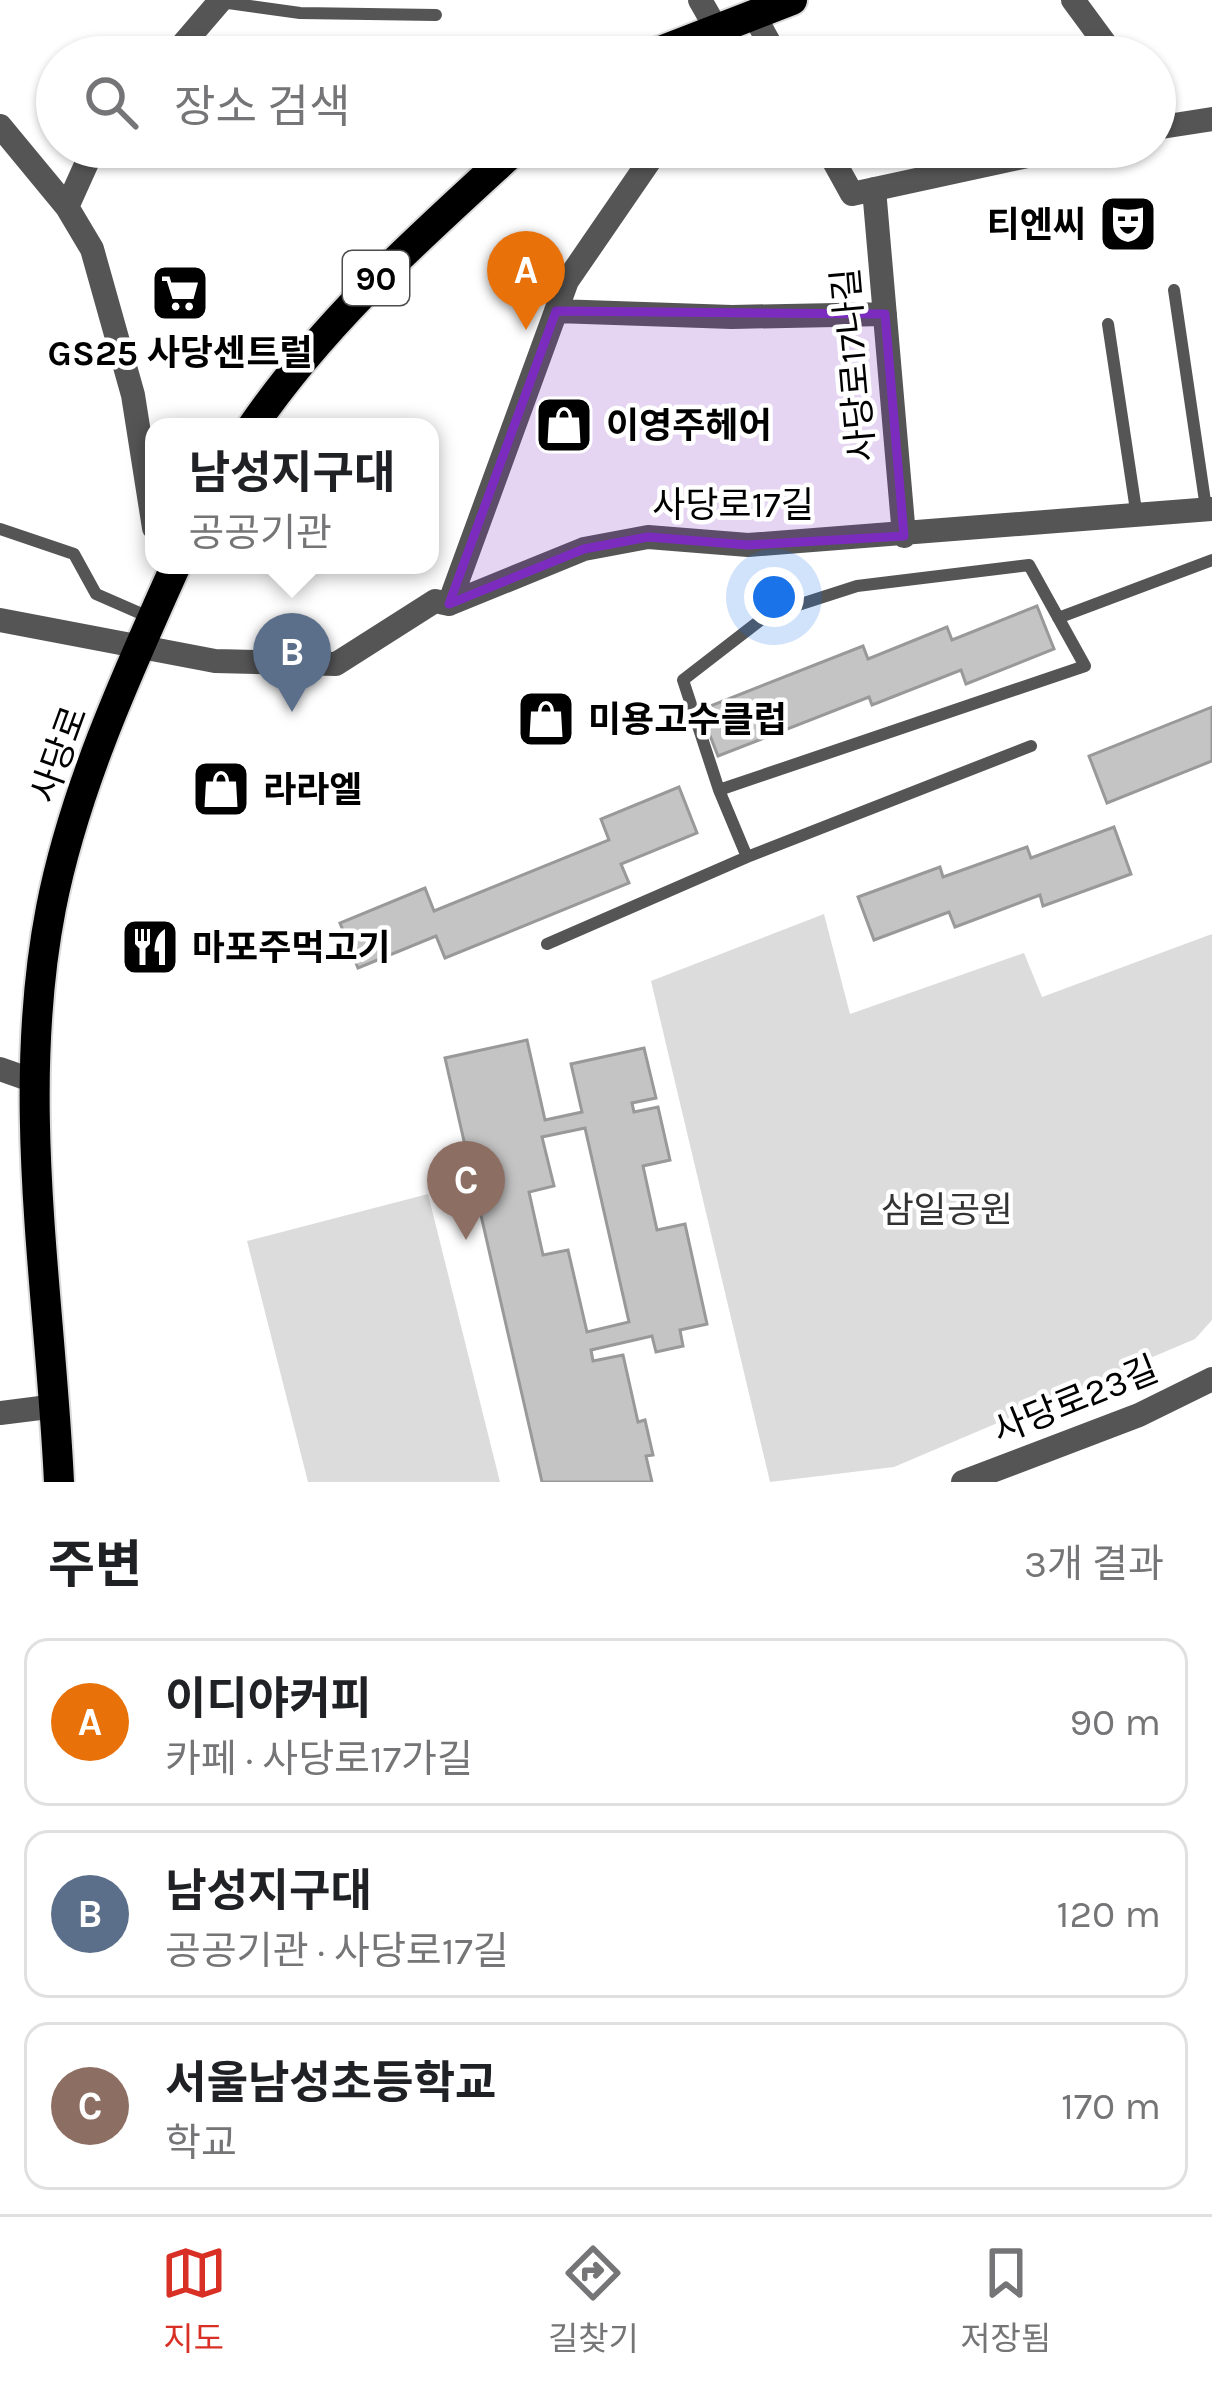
<!DOCTYPE html>
<html lang="ko">
<head>
<meta charset="utf-8">
<style>
  :root { --surface:#fff; --page:#f2f2f2; --text:#202124; --muted:#757577; --line:#e0e0e0; --accent:#d93025 }
  body { margin:0; font-family:Karla,"Noto Sans KR",sans-serif; background:var(--page); color:var(--text) }
  .you { position:absolute; left:774px; top:597px; width:42px; height:42px; margin:-30px; border:9px solid #fff; border-radius:50%; background:#1a73e8; box-shadow:0 0 0 18px #1a73e833 }
  .badge { display:grid; place-items:center; width:78px; height:78px; border-radius:50%; background:var(--accent); color:#fff; font-size:39px; font-weight:700 }
  .pin { position:absolute; translate:-50% -99px; filter:drop-shadow(0 3px 6px #0008) }
  .pin::after { content:''; position:absolute; top:63px; width:42px; height:36px; background:inherit; clip-path:polygon(0 0,100% 0,50% 100%) }
  .popup { position:absolute; left:145px; top:418px; width:294px; height:156px; box-sizing:border-box; display:grid; place-content:center; border-radius:24px; background:var(--surface); filter:drop-shadow(0 3px 9px #0005); font-size:39px; white-space:nowrap; color:var(--muted) }
  .popup b { font-size:45px; color:var(--text) }
  .popup::after { content:''; position:absolute; left:50%; top:100%; margin-left:-24px; border:24px solid transparent; border-top-color:var(--surface) }
  .list { margin:0; padding:0; list-style:none }
  h2 { display:flex; justify-content:space-between; align-items:center; height:156px; margin:0; padding:0 48px; font-size:51px }
  h2 small { font-size:39px; font-weight:400; color:var(--muted) }
  .list li { display:grid; grid-template-columns:78px 1fr auto; gap:36px; align-items:center; box-sizing:border-box; height:168px; margin:0 24px 24px; padding:0 24px; border:3px solid var(--line); border-radius:24px }
  .list b { display:block; font-size:45px; white-space:nowrap }
  .list p { margin:0; font-size:39px; white-space:nowrap; color:var(--muted) }
  .list em { font-size:39px; font-style:normal; color:var(--muted) }
  .icon { flex:none; width:66px; height:66px; fill:none; stroke:currentColor; stroke-width:2; stroke-linecap:round; stroke-linejoin:round }
  .map { position:relative; flex:none; width:1212px; height:1482px; overflow:hidden }
  .search { position:absolute; background:var(--surface); box-shadow:0 3px 9px #0004; left:36px; right:36px; top:36px; height:132px; display:flex; align-items:center; gap:30px; box-sizing:border-box; padding:0 42px; border-radius:66px; color:var(--muted); font-size:45px }
  .sheet { height:732px; background:var(--surface) }
  nav { display:flex; justify-content:space-around; align-items:center; box-sizing:border-box; height:168px; border-top:3px solid var(--line); background:var(--surface); font-size:33px; color:var(--muted) }
  nav a { display:grid; justify-items:center; gap:6px }
  nav .on { color:var(--accent) }
  .map>svg:first-child { display:block }
  .green { fill:#dcdcdc }
  .building { fill:#c4c4c4; stroke:#999; stroke-width:3; fill-rule:evenodd }
  .lines { fill:none; stroke-linecap:round; stroke-linejoin:round }
  .primary-casing { stroke:#dbdbdb; stroke-width:34 }
  .lane { stroke:#555; stroke-width:12 }
  .street { stroke:#555; stroke-width:24 }
  .primary { stroke:#000; stroke-width:30 }
  .marked { fill:#7b2cbf; fill-opacity:0.2; stroke:#7b2cbf; stroke-width:9; stroke-linejoin:round }
  .labels { text-anchor:middle; stroke-width:9; stroke-linejoin:round; paint-order:stroke }
  .shield { fill:#fff; stroke:#4c4c4c; stroke-width:3 }
  .shield-label { font-size:33px; font-weight:bold; fill:#000 }
  .poi-label { font-size:36px; font-weight:bold; fill:#000; stroke:#fff; text-anchor:start }
  .street-label { font-size:36px; fill:#000; stroke:#fff }
  .park-label { font-size:36px; fill:#333; stroke:#fff }
</style>
</head>
<body>
<div class="map">
<svg width="1212" height="1482" viewBox="0 0 1212 1482">
  <rect width="100%" height="100%" fill="#fff"/>
  <path class="green" d="M824,914L850,1014L1024,953L1042,997L1212,934V1320L1195,1339L894,1467L770,1482L651,981Z
    M428,1194L500,1482H308L247,1241Z"/>
  <path class="building" d="M1037,606L1054,649L966,684L961,670L872,705L869,697L718,756L700,710L863,646L868,659L947,627L952,640Z
    M1212,707V761L1107,803L1089,756Z
    M679,787L697,833L621,864L629,883L445,958L436,936L358,968L340,923L425,888L434,911L609,840L601,819Z
    M1114,827L1131,874L1043,906L1040,895L955,927L949,912L874,940L858,897L940,867L943,877L1027,847L1031,858Z
    M527,1040L545,1120L582,1112L571,1064L644,1048L656,1098L632,1103L634,1112L658,1107L670,1160L643,1166L657,1230L685,1224L707,1324L680,1330L683,1346L656,1352L652,1336L591,1350L593,1361L623,1355L638,1422L645,1420L653,1455L646,1456L652,1482H542L445,1058ZM585,1128L629,1322L587,1332L568,1250L543,1255L529,1192L554,1186L542,1137Z"/>
  <g class="lines">
    <defs>
      <path id="primary" d="M645,57L792,0
        M252,427C326,319 422,235 518,147
        M59,1482C50,1291 14,1098 51,908C74,790 127,674 176,565"/>
    </defs>
    <use href="#primary" class="primary-casing"/>
    <path class="lane" d="M221,2L300,13L436,15
      M1174,290L1206,508
      M1108,324L1137,517
      M0,529L74,554L96,594L151,618
      M1029,565L1085,666L719,790L683,680L767,615L857,586Z
      M1058,618L1212,560
      M719,790L747,857L1031,746
      M547,944L747,857"/>
    <path class="street" d="M700,0L716,28
      M1073,0L1115,57
      M755,17L777,57
      M172,57L221,0
      M0,126L67,207L92,249L133,395L154,528
      M1155,128L1212,119
      M826,147L852,194L1069,147
      M874,189L904,536
      M67,207L94,147
      M556,311L732,317L885,314
      M449,604L567,281L659,147
      M0,620L215,661L336,664L435,601L449,604L584,549L648,537L748,545L1212,509
      M0,1069L34,1081
      M0,1413L56,1406
      M963,1482L1139,1415L1212,1379"/>
    <use href="#primary" class="primary"/>
  </g>
  <path class="marked" d="M556,311L885,314L904,536L748,545L648,537L584,549L449,604Z"/>
  <defs>
    <symbol id="theatre-square" viewBox="-11 -11 22 22"><rect x="-9" y="-9" width="18" height="18" rx="4" fill="#000" stroke="#fff"/><path d="M-5-5.5Q0-4 5-5.5V0Q5 5 0 6Q-5 5-5 0ZM-3.3-2.5H-1v1.5H-3.3ZM1-2.5H3.3v1.5H1ZM-2.8 1Q0 5.5 2.8 1Z" fill="#fff"/></symbol>
    <symbol id="supermarket-square" viewBox="-11 -11 22 22"><rect x="-9" y="-9" width="18" height="18" rx="4" fill="#000" stroke="#fff"/><path d="M-6-5.5h2.5l.6 2H6L4.5 2H-2.5L-4.4-4H-6ZM-1.5 3.2a1.3 1.3 0 1 0 .1 0ZM3 3.2a1.3 1.3 0 1 0 .1 0Z" fill="#fff"/></symbol>
    <symbol id="shop-square" viewBox="-11 -11 22 22"><rect x="-9" y="-9" width="18" height="18" rx="4" fill="#000" stroke="#fff"/><path d="M-5-2.5h2.3a2.7 3.5 0 0 1 5.4 0H5L5.5 6h-11ZM-1.5-2.5h3a1.5 2.3 0 0 0-3 0Z" fill="#fff"/></symbol>
    <symbol id="restaurant-square" viewBox="-11 -11 22 22"><rect x="-9" y="-9" width="18" height="18" rx="4" fill="#000" stroke="#fff"/><path d="M-5-6h1v4h1v-4h1v4h1v-4h1v5L-1.5 .5V6h-2V.5L-5-1ZM5-6V6H3V1.5H1.5Q1.5-4 5-6Z" fill="#fff"/></symbol>
  </defs>
  <g fill-rule="evenodd">
    <use href="#theatre-square" x="1095" y="191" width="66" height="66"/>
    <use href="#supermarket-square" x="147" y="260" width="66" height="66"/>
    <use href="#shop-square" x="531" y="392" width="66" height="66"/>
    <use href="#shop-square" x="513" y="686" width="66" height="66"/>
    <use href="#shop-square" x="188" y="756" width="66" height="66"/>
    <use href="#restaurant-square" x="117" y="914" width="66" height="66"/>
  </g>
  <g class="labels">
    <rect class="shield" x="343" y="251" width="66" height="54" rx="9"/>
    <g class="shield-label">
      <text x="376" y="290">90</text>
    </g>
    <g class="poi-label">
      <text x="1086" y="237" text-anchor="end">티엔씨</text>
      <text x="180" y="365" text-anchor="middle">GS25 사당센트럴</text>
      <text x="606" y="438">이영주헤어</text>
      <text x="588" y="732">미용고수클럽</text>
      <text x="263" y="802">라라엘</text>
      <text x="192" y="960">마포주먹고기</text>
    </g>
    <g class="street-label">
      <text transform="translate(853 365) rotate(-95)" y="13">사당로17나길</text>
      <text x="733" y="517">사당로17길</text>
      <text transform="translate(58 754) rotate(-70)" y="13">사당로</text>
      <text transform="translate(1075 1399) rotate(-22)" y="13">사당로23길</text>
    </g>
    <g class="park-label">
      <text x="947" y="1222">삼일공원</text>
    </g>
  </g>
</svg>
<div class="you"></div>
<div class="pin badge" style="left:526px;top:330px;background:#e8710a">A</div>
<div class="pin badge" style="left:292px;top:712px;background:#5c6f8a">B</div>
<div class="popup"><b>남성지구대</b>공공기관</div>
<div class="pin badge" style="left:466px;top:1240px;background:#8d6e63">C</div>
<div class="search"><svg class="icon" aria-label="search" viewBox="0 0 24 24"><circle cx="10" cy="10" r="6"/><path d="M15 15l6 6"/></svg>장소 검색</div>
</div>
<section class="sheet">
<h2>주변<small>3개 결과</small></h2>
<ul class="list">
<li><span class="badge" style="background:#e8710a">A</span><div><b>이디야커피</b><p>카페 · 사당로17가길</p></div><em>90 m</em></li>
<li><span class="badge" style="background:#5c6f8a">B</span><div><b>남성지구대</b><p>공공기관 · 사당로17길</p></div><em>120 m</em></li>
<li><span class="badge" style="background:#8d6e63">C</span><div><b>서울남성초등학교</b><p>학교</p></div><em>170 m</em></li>
</ul>
</section>
<nav>
<a class="on"><svg class="icon" aria-label="map" viewBox="0 0 24 24"><path d="M3 6l6-2 6 2 6-2v14l-6 2-6-2-6 2zM9 4v14M15 6v14"/></svg>지도</a>
<a><svg class="icon" aria-label="directions" viewBox="0 0 24 24"><path d="M12 3l9 9-9 9-9-9zM9 14v-3h6M13 9l2 2-2 2"/></svg>길찾기</a>
<a><svg class="icon" aria-label="saved" viewBox="0 0 24 24"><path d="M7 4h10v16l-5-4-5 4z"/></svg>저장됨</a>
</nav>
</body>
</html>
